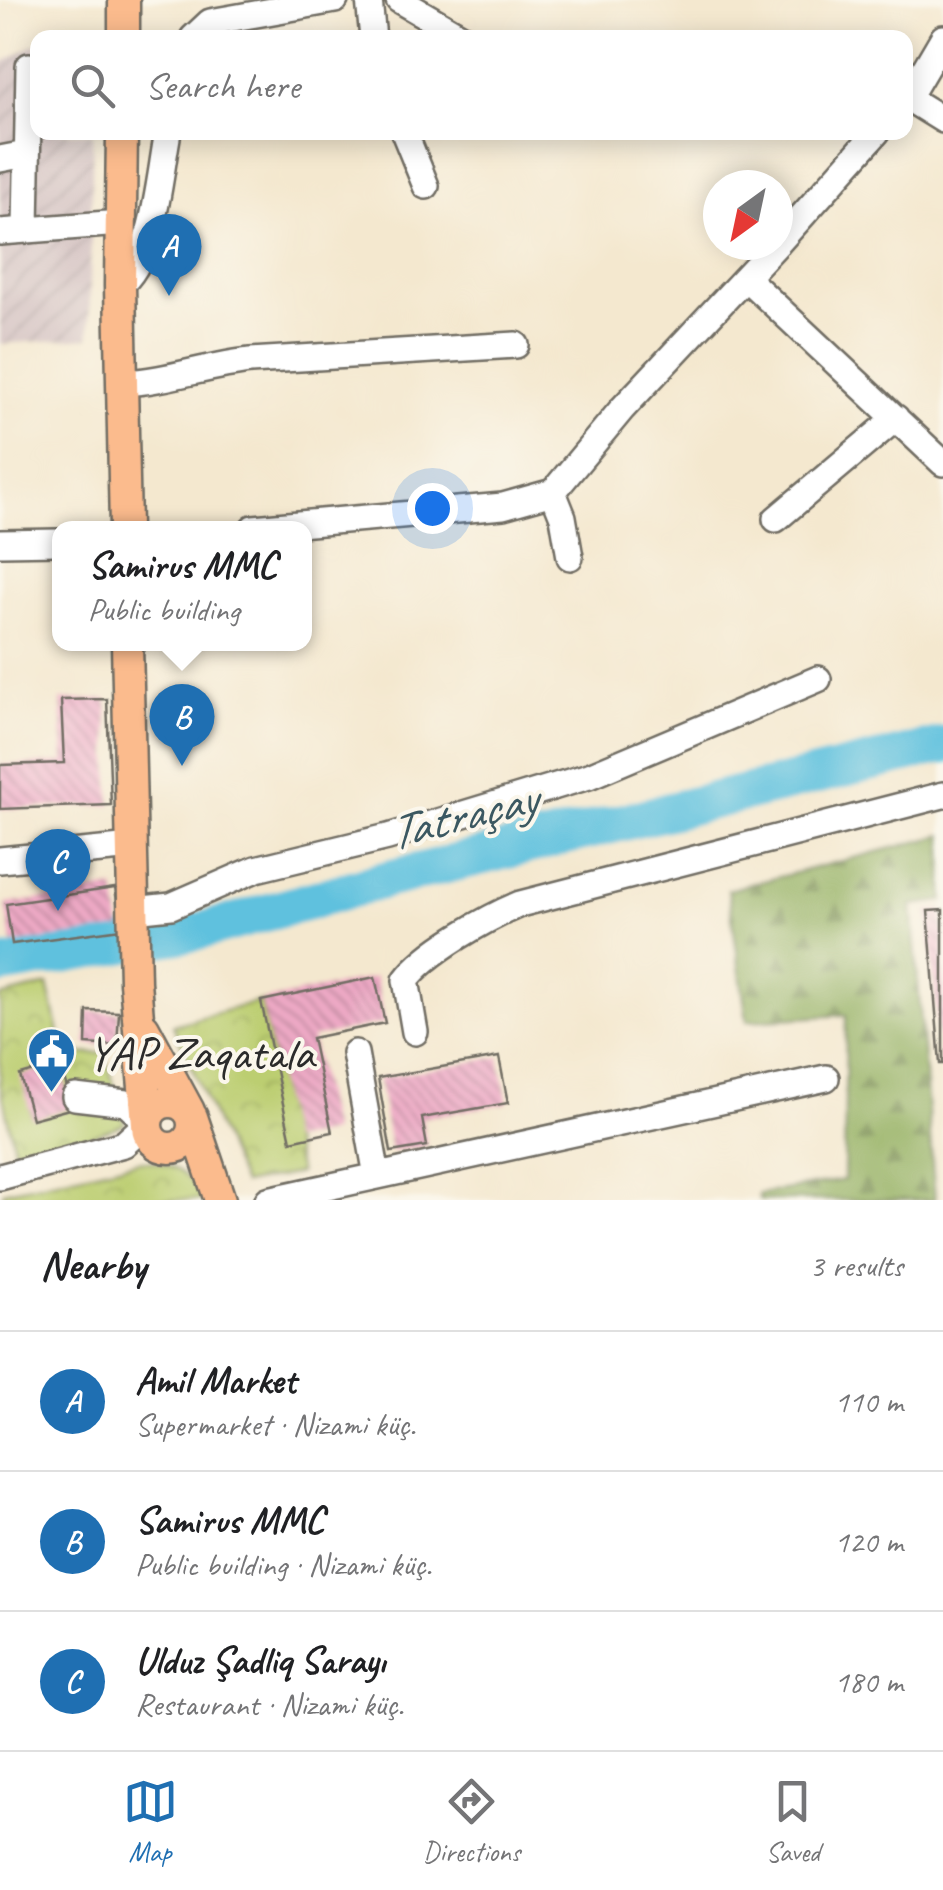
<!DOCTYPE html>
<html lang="en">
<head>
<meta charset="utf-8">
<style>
  :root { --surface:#fff; --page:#f2f2f2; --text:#202124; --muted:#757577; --line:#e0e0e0; --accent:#1f6fb2 }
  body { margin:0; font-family:Caveat,sans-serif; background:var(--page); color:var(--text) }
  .compass { position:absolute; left:703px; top:170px; width:90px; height:90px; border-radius:50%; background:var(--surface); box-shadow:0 5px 25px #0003; rotate:213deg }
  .you { position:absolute; left:432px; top:508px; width:35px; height:35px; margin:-25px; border:8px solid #fff; border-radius:50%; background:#1a73e8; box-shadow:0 0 0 15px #1a73e833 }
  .badge { display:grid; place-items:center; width:65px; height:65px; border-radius:50%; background:var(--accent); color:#fff; font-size:32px; font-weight:700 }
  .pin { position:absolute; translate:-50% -82px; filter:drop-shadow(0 2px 5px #0008) }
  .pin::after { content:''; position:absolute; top:52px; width:35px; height:30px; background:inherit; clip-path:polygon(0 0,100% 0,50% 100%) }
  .popup { position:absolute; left:52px; top:521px; width:260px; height:130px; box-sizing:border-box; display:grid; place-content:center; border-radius:20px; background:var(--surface); filter:drop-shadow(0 2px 8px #0005); font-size:32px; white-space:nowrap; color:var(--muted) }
  .popup b { font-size:38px; color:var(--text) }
  .popup::after { content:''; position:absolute; left:50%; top:100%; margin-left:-20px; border:20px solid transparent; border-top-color:var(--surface) }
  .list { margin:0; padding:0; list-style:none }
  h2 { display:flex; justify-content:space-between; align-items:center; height:130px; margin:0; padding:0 40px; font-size:42px }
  h2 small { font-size:32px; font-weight:400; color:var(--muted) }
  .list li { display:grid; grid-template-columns:65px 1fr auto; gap:30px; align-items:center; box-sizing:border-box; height:140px; padding:0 40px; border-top:2px solid var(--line) }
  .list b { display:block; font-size:38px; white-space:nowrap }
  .list p { margin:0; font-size:32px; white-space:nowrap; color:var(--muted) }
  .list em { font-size:32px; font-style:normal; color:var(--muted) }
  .icon { flex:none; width:55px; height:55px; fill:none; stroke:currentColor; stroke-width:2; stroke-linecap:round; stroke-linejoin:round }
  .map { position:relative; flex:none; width:943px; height:1200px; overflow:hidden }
  .search { position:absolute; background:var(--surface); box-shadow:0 5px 25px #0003; left:30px; right:30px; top:30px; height:110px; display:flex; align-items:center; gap:25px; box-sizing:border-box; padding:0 35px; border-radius:20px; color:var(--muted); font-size:38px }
  .sheet { height:550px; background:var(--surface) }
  nav { display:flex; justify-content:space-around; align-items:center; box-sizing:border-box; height:140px; border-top:2px solid var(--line); background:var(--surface); font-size:28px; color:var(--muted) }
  nav a { display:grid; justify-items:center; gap:5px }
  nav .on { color:var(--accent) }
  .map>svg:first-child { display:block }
  .industrial { fill:url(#industrial-furrows) }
  .forest { fill:url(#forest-firs); stroke:#606e47; stroke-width:2.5 }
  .park { fill:url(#park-crowns); stroke:#747c4e; stroke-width:2.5 }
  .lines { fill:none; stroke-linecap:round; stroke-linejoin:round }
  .river { stroke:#5fc1de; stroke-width:38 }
  .building { fill:url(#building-back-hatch) }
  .minor-casing { stroke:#716d64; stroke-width:30 }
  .major-casing { stroke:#716d64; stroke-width:35 }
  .minor { stroke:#fff; stroke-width:25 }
  .major { stroke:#fbbb8d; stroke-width:30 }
  .labels { text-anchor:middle; stroke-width:8; stroke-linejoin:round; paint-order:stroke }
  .poi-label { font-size:48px; fill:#2b2b2b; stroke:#fbf7ec; text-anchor:start }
  .water-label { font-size:50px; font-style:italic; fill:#3b5861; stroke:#fbf7ec }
</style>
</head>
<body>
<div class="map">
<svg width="943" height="1200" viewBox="0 0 943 1200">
  <defs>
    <pattern id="industrial-furrows" width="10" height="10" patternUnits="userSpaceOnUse" patternTransform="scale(2.5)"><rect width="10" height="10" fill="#d2bfc0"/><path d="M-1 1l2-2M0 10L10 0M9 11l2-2" fill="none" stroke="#b4a4a5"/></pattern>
    <pattern id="forest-firs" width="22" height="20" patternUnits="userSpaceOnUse" patternTransform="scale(2.5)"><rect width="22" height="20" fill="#95b163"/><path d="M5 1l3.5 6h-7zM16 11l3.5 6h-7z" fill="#7a9052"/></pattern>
    <pattern id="park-crowns" width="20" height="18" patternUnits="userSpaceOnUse" patternTransform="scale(2.5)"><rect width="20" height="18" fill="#bcce71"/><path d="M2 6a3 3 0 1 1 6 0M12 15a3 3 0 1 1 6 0" fill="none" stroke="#a2b162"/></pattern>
    <pattern id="building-back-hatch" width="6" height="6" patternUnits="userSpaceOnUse" patternTransform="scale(2.5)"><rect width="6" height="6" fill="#eda9c5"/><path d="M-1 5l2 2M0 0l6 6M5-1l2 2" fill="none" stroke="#c08aa0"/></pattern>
  </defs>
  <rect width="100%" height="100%" fill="#fbf7ec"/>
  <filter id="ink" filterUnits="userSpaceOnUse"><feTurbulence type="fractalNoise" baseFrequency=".01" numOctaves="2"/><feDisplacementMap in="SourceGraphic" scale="20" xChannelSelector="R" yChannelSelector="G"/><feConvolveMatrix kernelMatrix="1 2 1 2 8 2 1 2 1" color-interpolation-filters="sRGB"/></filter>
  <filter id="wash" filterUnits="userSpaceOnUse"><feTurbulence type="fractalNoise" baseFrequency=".0048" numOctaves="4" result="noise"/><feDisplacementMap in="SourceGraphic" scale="40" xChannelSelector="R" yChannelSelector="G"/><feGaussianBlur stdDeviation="2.25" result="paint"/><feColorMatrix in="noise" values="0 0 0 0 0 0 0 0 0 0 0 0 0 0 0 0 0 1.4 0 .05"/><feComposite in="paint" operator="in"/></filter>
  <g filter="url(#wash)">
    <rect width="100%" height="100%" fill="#f4e8cf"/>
    <path class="industrial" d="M37,43L38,132L93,133L89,338L0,344V64Z"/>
    <path class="forest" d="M943,835V901L912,905L935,1200H759V1194L844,1180L846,1015L747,1021L728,890Z"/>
    <path class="park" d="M48,985L64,1054L105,1053L125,1124L17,1162L0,1084V997Z
      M261,1001L299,1173L243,1184L173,1025Z
      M140,1161C168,1160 191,1174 204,1200H3V1192Z"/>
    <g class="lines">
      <path class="river" d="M0,966L201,931L388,879L943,745"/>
    </g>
    <g id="blocks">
      <path class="building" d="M107,699L111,805L0,809V765L64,763L61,700Z
        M115,888L121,929L12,944L6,904Z
        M943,910V1064H940L928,911Z
        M375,977L385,1023L312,1038L332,1132L291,1141L261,1001Z
        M87,1011L119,1012L117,1046L86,1044Z
        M499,1057L508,1103L422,1118L427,1146L391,1152L378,1078Z
        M60,1064L73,1108L32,1119L20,1075Z"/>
    </g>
  </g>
  <g filter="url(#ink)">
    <use href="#blocks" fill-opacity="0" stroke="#716d64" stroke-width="2.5"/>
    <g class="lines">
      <defs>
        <path id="minor" d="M369,0L373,38
          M399,0L464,38
          M193,38L210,22L335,0
          M906,97L943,120
          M906,101L943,38
          M404,132L426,186
          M0,159L26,154
          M26,228L29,66
          M0,232L121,223
          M778,243L877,132
          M746,278L943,463
          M120,285C155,257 159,177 168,132
          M123,383C167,381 206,366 250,361L516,345
          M553,492L563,517L570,557
          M776,519L896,418
          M253,528L503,506L553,492L622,409L776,245
          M0,543L59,542
          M0,860L132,847
          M133,910L171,906L256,869L388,837L589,776L818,679
          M415,1032L406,980C426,952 487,918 520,904L943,795
          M355,1053L377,1176
          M0,1177L124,1144L147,1123L126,1103L75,1097
          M268,1200L826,1078"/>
        <path id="major" d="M124,38V0
          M122,132L120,285L125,528
          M127,644L135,982L147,1123
          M144,1028L189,1111
          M147 1125a23 23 0 1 1 46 0a23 23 0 1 1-46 0Z
          M192,1117L220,1200"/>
      </defs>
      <use href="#minor" class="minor-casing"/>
      <use href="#major" class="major-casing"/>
      <use href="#minor" class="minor"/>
      <use href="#major" class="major"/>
    </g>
  </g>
  <defs>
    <symbol id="civic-pin" viewBox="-11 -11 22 30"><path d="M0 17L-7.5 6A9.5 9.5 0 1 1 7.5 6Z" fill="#1f6fb2" stroke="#fbf7ec"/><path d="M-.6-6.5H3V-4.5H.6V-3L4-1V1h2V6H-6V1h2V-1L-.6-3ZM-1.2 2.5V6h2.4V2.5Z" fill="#fff"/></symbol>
  </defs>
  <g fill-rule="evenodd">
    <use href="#civic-pin" x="24" y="1024" width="55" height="75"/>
  </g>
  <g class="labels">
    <g class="poi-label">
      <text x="87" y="1069">YAP Zaqatala</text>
    </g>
    <g class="water-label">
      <text transform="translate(461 814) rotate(-14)" y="18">Tatraçay</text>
    </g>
  </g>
</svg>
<svg class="compass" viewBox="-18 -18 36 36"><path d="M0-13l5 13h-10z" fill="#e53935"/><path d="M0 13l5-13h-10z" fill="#757577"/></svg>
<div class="you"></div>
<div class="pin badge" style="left:169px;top:296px">A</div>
<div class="pin badge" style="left:182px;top:766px">B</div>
<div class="popup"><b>Samirus MMC</b>Public building</div>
<div class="pin badge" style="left:58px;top:911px">C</div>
<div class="search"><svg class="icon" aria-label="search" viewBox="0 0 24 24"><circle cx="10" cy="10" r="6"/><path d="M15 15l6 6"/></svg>Search here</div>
</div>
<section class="sheet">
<h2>Nearby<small>3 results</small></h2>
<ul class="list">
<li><span class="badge">A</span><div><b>Amil Market</b><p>Supermarket · Nizami küç.</p></div><em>110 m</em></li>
<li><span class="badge">B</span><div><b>Samirus MMC</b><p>Public building · Nizami küç.</p></div><em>120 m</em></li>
<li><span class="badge">C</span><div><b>Ulduz Şadliq Sarayı</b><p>Restaurant · Nizami küç.</p></div><em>180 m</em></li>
</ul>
</section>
<nav>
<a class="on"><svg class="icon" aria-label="map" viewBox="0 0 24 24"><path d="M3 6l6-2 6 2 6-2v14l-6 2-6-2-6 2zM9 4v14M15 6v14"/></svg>Map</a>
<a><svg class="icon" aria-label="directions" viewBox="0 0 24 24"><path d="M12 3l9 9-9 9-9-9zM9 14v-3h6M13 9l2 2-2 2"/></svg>Directions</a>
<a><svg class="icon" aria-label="saved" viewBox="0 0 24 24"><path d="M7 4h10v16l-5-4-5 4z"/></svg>Saved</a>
</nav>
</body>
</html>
